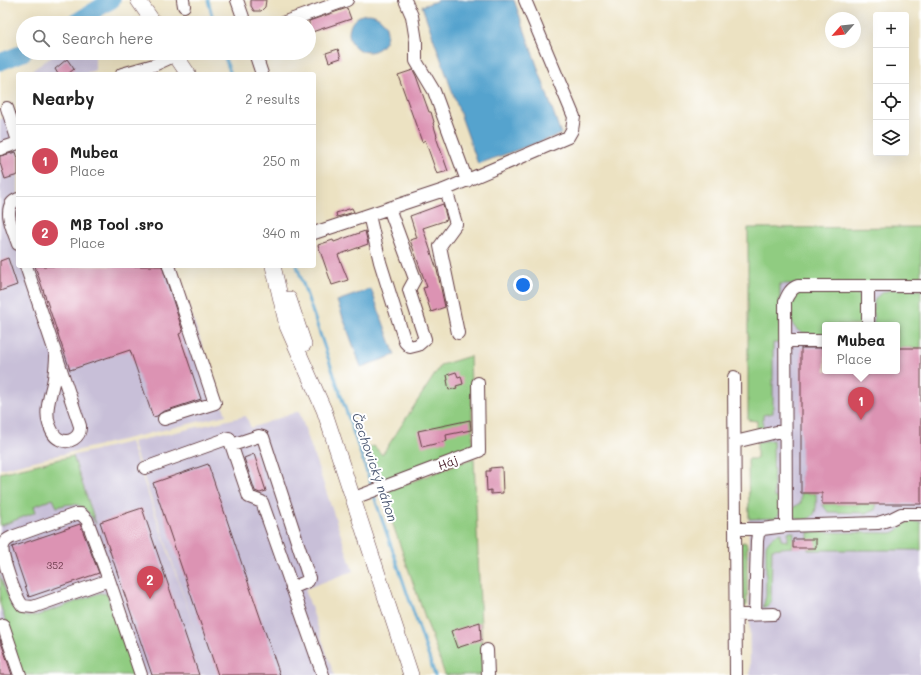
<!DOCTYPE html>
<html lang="en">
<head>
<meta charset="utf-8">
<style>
  :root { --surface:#fff; --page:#f2f2f2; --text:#222; --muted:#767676; --line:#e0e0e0; --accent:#d1495b }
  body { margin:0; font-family:Mali,sans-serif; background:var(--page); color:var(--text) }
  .controls { position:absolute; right:12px; top:12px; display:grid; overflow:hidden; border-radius:4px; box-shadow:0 4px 16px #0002 }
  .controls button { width:36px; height:36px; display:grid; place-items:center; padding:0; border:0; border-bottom:1px solid var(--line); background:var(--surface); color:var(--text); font:20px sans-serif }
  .compass { position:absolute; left:825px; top:12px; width:36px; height:36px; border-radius:50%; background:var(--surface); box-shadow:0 4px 16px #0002; rotate:243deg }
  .you { position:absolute; left:523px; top:285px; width:14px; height:14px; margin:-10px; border:3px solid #fff; border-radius:50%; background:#1a73e8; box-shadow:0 0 0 6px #1a73e833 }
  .badge { display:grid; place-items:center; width:26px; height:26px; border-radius:50%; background:var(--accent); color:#fff; font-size:13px; font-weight:700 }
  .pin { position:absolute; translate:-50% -33px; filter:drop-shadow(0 1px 2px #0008) }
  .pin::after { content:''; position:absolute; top:21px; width:14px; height:12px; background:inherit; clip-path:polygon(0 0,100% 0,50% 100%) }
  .popup { position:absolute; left:822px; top:322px; width:78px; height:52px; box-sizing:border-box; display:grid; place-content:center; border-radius:4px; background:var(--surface); filter:drop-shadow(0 1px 3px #0005); font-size:13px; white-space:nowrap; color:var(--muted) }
  .popup b { font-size:15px; color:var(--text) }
  .popup::after { content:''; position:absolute; left:50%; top:100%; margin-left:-8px; border:8px solid transparent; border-top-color:var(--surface) }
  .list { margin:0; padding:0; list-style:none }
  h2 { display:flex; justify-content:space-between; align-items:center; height:52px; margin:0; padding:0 16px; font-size:17px }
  h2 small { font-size:13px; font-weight:400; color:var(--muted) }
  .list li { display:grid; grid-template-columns:26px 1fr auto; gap:12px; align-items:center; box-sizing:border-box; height:72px; padding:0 16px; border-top:1px solid var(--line) }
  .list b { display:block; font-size:15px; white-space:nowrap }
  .list p { margin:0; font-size:13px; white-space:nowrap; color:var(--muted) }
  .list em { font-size:13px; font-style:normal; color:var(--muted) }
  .icon { flex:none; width:22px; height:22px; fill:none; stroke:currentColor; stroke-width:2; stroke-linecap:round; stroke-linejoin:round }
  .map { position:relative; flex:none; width:921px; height:675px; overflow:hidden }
  .search { position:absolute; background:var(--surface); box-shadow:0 4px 16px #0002; left:16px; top:16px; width:300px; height:44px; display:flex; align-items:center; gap:10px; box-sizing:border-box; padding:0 14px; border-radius:22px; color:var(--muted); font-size:15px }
  .panel { position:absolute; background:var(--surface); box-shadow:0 4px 16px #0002; left:16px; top:72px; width:300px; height:196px; border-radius:4px }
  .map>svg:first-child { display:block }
  .industrial { fill:#c8bfd8; fill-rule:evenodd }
  .green { fill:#90cc81; stroke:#6d7656 }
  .water { fill:#54a3ce; stroke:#4f617c }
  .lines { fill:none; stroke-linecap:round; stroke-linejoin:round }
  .stream { stroke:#54a3ce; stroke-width:3 }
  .river { stroke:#54a3ce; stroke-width:17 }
  .building { fill:#dc93b3 }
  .minor-casing { stroke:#623c42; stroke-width:14 }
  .major-casing { stroke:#623c42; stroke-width:16 }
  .minor { stroke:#fff; stroke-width:12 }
  .major { stroke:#fff; stroke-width:15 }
  .labels { text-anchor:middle; stroke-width:4; stroke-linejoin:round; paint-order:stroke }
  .number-label { font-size:10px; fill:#6e3c4d }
  .street-label { font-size:12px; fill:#4a1f2b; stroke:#fff }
  .water-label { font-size:13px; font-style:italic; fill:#4e5a74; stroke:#fff }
</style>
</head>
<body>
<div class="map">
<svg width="921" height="675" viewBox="0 0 921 675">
  <rect width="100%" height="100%" fill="#fff"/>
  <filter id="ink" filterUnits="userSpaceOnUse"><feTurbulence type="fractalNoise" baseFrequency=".025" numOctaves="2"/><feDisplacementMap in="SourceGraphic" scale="8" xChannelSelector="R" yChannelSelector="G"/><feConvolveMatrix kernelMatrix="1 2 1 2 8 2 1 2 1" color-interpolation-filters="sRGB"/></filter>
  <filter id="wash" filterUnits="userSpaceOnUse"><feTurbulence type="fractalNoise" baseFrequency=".012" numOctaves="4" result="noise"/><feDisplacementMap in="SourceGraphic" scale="16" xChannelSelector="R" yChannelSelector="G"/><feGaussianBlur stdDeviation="0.9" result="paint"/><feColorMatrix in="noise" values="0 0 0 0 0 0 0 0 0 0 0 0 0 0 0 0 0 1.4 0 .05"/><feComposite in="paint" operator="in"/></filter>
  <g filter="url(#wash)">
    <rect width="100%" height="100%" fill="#ece2c2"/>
    <path class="industrial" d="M57,53H95V70L86,74H27Z
      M18,113V266H175L226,415L0,469V119Z
      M748,228H921V675H750L748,459H757V421L748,420ZM825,325H897V371H825Z
      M299,411L353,571L305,589L334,675H0V473L130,442L201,647L132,442L246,416L251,428Z"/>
    <path class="green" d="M921,227V283L780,284V341L778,343H773V413L763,415V429L757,431V421L748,420V228Z
      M800,290H853C864,297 866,314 860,325H825V334C817,334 806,335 799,331C790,326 787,310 791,299C793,295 797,293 800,290Z
      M921,290V348H897V325H874C874,318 872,309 874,302C880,285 907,290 921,290Z
      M470,356L473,447L380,484L368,448L374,446L382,455L441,365Z
      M773,440L774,497L780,499V513L776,518L749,519L748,459H757V442Z
      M73,456L96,524C85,506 79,500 57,507L53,499L34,506L36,512L0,526V473Z
      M474,458L483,675H445L382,493Z
      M801,493H816C816,498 817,507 815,512C810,525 786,520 794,507L801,503Z
      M822,504H877L875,510L867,513L828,512Z
      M910,522H921V550H808V532L891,533C900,532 902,522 910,522Z
      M788,532H794L793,547L772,549L771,602L768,607H763L766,596V545C770,539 773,535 781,533V540L788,541Z
      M744,542L746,543L747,546V605L745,607H742L736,600V552L741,543Z
      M0,575L11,606L19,614L27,617L39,615L100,593L107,594L135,675H21L15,650L0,604Z"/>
    <path class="water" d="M439,0H514L561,134L478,164L422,6Z
      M349 33a19 19 0 1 1 38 0a19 19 0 1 1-38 0Z
      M371,289L395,355L361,367L337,301Z"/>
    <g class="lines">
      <path class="stream" d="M208,0L214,23
        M223,53L231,74
        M297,266L372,487
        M373,493L435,675"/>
      <path class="river" d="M74,23L112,0
        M0,62L23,53"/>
    </g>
    <g id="blocks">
      <path class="building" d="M251,0H266L265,7L261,11H254L251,6Z
        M347,8L351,19L309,33V21Z
        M338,49L341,58L329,62L326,53Z
        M67,59L74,69L68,74H58L55,69Z
        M413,70L416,76L429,112H431L434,122L433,123L437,136L436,137L448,171L437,174L425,140L422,142L398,75Z
        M16,152L18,158V175L5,179L0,163V156Z
        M443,204L447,220L423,228L437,270L445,307L431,312L423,288L427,287L410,240L417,238L410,216Z
        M352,208L354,212L337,217L336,213Z
        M365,231L368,244L338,255L348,280L332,285L318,245L333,240L334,242Z
        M8,258L17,285L0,291V261Z
        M35,266H162L183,332L179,334L201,399L162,412L157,416L153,417L130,350L70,370Z
        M801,348H825V371H897V348H921V504H822V493H801Z
        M456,372L458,377L461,376L463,384L456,386L457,388L449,390L447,380H448L447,375Z
        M470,420L471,430L446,435L447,441L422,447L418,431Z
        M254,454L266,491L260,493L255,491L244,458Z
        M208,464L248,582L280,675H218L153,483Z
        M502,467L503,493L491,494V490L487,491L486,471H490V468Z
        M142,508L199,675H152L100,522Z
        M80,524L99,573L29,597L12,547Z
        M793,539H816V548H793Z
        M480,622L481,640L457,648L451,631Z
        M0,639L12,675H0Z"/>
    </g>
  </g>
  <g filter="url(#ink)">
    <use href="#blocks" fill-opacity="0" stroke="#623c42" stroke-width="1"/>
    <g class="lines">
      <defs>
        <path id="minor" d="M183,0L184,6
          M237,0L245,23
          M405,0L412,16L416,41V61L434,91L467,181
          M282,23L347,0
          M255,53L262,74
          M122,74L154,65L176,55
          M7,108L18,141
          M0,149L18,143
          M446,189L456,224L440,246L458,333
          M18,199C0,206 14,232 18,244
          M369,215L380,262L405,342L410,347L418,345L425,339L409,290L415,279L389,208
          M314,233L444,190L568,137L572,130L574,117L525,0
          M26,266L80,426C81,437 69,445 59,439C53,436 51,429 49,424C44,409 52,392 54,378C55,370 56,363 56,356
          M868,286V325
          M785,341H825
          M734,377L736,675
          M164,419L215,403L169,266
          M735,442L785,430
          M232,445L259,436L263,437L309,578L308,581L292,588
          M145,468L229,438L249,497L262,502L323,675
          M354,498L479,451L478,383
          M76,514H81L87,520L109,580L33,607L23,606C16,599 0,555 3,546C4,541 8,539 12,537Z
          M786,526L785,301C788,294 791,288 798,286H921
          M736,529H762
          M109,580L141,675
          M755,614L757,541L758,534L762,529L786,526L878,523L891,519L901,514H921
          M736,615L774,614
          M0,626L3,625L20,675
          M487,650L488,675"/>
        <path id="major" d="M138,0L154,23
          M174,53L188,74
          M273,266L287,326L324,410L411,675
          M289,299L304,344"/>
      </defs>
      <use href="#minor" class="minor-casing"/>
      <use href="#major" class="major-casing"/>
      <use href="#minor" class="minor"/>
      <use href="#major" class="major"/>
    </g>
  </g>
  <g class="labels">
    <g class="number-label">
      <text x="55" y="569">352</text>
    </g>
    <g class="street-label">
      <text transform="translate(448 463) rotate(-21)" y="4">Háj</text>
    </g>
    <g class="water-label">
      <text transform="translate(375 467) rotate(71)" y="5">Čechovický náhon</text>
    </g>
  </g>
</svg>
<div class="controls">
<button>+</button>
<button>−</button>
<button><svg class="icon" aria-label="locate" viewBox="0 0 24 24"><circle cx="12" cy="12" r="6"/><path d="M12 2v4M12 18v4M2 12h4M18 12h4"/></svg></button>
<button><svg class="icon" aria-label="layers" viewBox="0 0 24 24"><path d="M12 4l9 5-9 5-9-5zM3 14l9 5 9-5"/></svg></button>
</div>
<svg class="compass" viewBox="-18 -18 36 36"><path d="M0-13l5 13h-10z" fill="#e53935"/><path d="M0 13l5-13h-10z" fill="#767676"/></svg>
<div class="you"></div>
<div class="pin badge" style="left:861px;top:420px">1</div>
<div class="popup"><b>Mubea</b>Place</div>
<div class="pin badge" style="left:150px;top:599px">2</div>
<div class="search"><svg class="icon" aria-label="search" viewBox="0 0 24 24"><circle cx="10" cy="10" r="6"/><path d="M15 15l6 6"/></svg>Search here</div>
<section class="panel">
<h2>Nearby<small>2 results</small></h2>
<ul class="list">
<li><span class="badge">1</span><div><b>Mubea</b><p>Place</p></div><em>250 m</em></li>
<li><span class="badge">2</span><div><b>MB Tool .sro</b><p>Place</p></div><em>340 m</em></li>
</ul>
</section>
</div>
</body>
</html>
